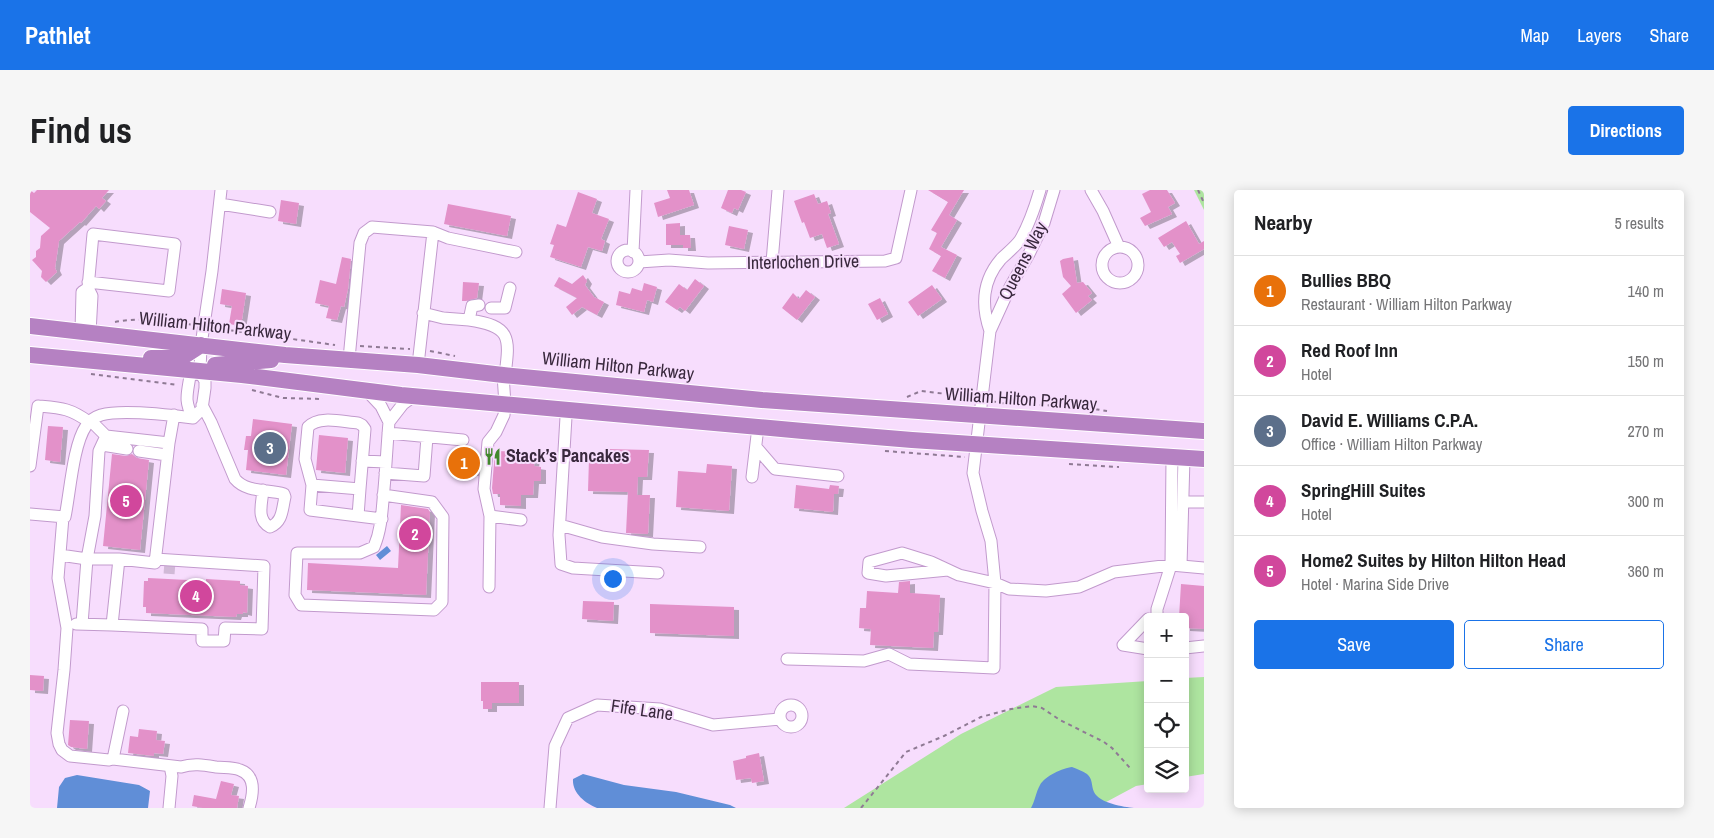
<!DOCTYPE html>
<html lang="en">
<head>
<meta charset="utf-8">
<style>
  :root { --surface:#fff; --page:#f6f6f6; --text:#202124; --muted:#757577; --line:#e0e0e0; --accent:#1a73e8 }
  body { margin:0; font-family:"Archivo Narrow",sans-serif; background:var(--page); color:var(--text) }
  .controls { position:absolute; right:15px; bottom:15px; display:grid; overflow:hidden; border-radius:5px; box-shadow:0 2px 12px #0003 }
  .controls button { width:45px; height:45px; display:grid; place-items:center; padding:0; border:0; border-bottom:1px solid var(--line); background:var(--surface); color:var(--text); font:25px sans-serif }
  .you { position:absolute; left:582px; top:388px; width:18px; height:18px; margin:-12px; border:4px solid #fff; border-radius:50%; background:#1a73e8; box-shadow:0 0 0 8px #1a73e833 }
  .badge { display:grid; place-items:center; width:32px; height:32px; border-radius:50%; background:var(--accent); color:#fff; font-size:16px; font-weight:700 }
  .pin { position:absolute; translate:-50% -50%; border:2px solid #fff; box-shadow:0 1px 5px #0006 }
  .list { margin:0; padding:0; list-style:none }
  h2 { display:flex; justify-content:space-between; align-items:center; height:65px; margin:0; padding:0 20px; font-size:21px }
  h2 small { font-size:16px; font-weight:400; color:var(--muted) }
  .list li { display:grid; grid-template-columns:32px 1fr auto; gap:15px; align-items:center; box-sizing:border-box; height:70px; padding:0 20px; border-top:1px solid var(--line) }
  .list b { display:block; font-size:19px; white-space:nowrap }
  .list p { margin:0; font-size:16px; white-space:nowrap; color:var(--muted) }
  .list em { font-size:16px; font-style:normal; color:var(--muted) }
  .actions { display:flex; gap:10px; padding:15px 20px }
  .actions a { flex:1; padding:11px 0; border:1px solid var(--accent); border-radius:5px; text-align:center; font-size:18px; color:var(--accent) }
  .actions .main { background:var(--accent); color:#fff }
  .icon { flex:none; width:28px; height:28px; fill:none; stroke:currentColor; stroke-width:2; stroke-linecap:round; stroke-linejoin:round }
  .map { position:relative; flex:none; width:1174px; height:618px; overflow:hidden; border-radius:5px }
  header { display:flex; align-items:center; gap:30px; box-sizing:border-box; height:70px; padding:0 25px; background:var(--accent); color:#fff }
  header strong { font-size:24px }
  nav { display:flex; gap:28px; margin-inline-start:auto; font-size:18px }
  .intro { display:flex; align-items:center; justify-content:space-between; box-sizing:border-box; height:120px; padding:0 30px }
  h1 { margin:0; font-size:35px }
  .button { padding:12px 22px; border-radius:5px; background:var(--accent); color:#fff; font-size:18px; font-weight:700 }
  main { display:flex; gap:30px; padding:0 30px }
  aside { flex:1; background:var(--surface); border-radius:5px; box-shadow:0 2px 12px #0003 }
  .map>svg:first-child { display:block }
  .green { fill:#aee5a0 }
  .water { fill:#608ed7 }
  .building { fill:#e391c9; filter:url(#shadow) }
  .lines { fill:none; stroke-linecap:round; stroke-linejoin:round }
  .minor-tunnel { stroke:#d1b9d7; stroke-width:11; stroke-dasharray:11 5.5; stroke-linecap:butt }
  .minor-casing { stroke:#c29acd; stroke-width:13 }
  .highway-casing { stroke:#fff; stroke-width:18 }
  .path { stroke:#8f7a94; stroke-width:2; stroke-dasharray:4 4; stroke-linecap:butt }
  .minor { stroke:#fff; stroke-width:11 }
  .highway { stroke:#b581c2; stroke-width:16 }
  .labels { text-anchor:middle; stroke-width:4; stroke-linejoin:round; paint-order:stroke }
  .street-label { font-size:18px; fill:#39283d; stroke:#f7ddfd }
  .poi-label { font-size:18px; font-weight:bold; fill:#39283d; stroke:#f7ddfd; text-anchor:start }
</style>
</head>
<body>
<header>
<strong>Pathlet</strong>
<nav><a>Map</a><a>Layers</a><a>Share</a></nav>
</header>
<div class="intro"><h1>Find us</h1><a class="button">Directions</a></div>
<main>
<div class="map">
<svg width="1174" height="618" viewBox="0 0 1174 618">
  <defs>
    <filter id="shadow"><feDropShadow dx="5" dy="3" stdDeviation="0" flood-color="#0004"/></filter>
  </defs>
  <rect width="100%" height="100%" fill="#f7ddfd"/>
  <path class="green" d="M1164,0H1174V20Z
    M1174,487V584L1155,587V488Z
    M1118,491V594L1106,596L1065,618H814L931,544L1026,497Z"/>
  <path class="water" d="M357,356L361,361L350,370L346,365Z
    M1042,577C1047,579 1053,581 1057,584C1063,589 1061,595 1064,602C1069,613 1094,617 1104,618H1001C1005,611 1006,602 1010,595C1015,586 1033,578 1042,577Z
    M553,584L594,595L646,602L700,615L706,618H567C555,613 542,603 543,589Z
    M47,585L109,595L120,601L118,618H27L29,597L35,588Z"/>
  <path class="building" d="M0,0L4,3L7,0H79L72,8L76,11L69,19L66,16L51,33L50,32L29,51L25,78L27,82L16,92L11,87L12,81L2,70L6,67V61L10,58L11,46L20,38L0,22Z
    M637,0H659L664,15L628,27L624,13L640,8Z
    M698,0H711L716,2L708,20L704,18L702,23L691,18Z
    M898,0H934L919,25L927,30L911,57L927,65L915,88L902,81L911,66L899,59L907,43L901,40L918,12Z
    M1120,0H1137L1145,13L1138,17L1142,24L1115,36L1110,28L1121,22L1112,4Z
    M548,2L567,9L562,23L579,29L571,49L575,51L572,61L558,57L551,77L520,67L524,55L520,54L527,34L536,37Z
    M784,4L788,14L797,11L801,23L798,24L809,54L797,58L792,44L780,48L774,32L772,33L764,11Z
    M251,10L269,13L266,34L248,31Z
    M418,14L481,26L477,46L414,34Z
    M1156,31L1169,54L1174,51V59L1150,73L1146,66L1150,64L1142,52L1134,57L1128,48Z
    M650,33V45H660L661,58H653V55H636V34Z
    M699,36L718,40L714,59L695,55Z
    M312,67L321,69L318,99L314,117L311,116L307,130L296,128L299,116L285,113L290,90L306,94Z
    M1043,67L1047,93L1053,92L1062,103L1058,106L1062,110L1046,123L1032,104L1041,96L1033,87L1030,71L1033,69Z
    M553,85L557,91L555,95L564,107L574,112L567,125L552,117L542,125L536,117L547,108L524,96L529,87L542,94Z
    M665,89L674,96L655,121L650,117L647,120L635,112L649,94L657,100Z
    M433,92L449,93L447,108L436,111H432Z
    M614,93L627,97L623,112L617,110L614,122L586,115L589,101L600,104L602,98L612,101Z
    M902,95L912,109L888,126L878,112Z
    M192,99L216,103L211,136L199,134L202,116L190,114Z
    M776,100L785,107L767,130L752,118L763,103L769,109Z
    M850,108L858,124L847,130L838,114Z
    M223,229L262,234L256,285L216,280L218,260H214L216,246H221Z
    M18,236L33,237L30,272L15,270Z
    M289,245L318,248L315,283L286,280Z
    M578,259L619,260L617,287H608L607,305H620L618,344L596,343L598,302L558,301L559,268H577Z
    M465,261L505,262L504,276L511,277V291H504L503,305H491V316L470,315V304H463L462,298Z
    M423,262L445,263L444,283L422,282Z
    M82,264L96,266L102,264L107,268L119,270L110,360L73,356Z
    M677,274L702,276L699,321L646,317L648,281L676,283Z
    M766,295L799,299L800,295L809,296L808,304H804L803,322L764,318Z
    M371,315L398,319L400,322L396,405L277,400L278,373L368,378Z
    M118,388L158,390L157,392L176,393V389L210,391V395L218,396L217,423L213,422V424H207L206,427L116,423V417H113L114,391H118Z
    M880,391V403L910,405L908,442H904L903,458L840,455L841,439L829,438L830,418H836L837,401L868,403L869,392Z
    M1151,394L1174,396V439L1155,438V427H1149Z
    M553,411L584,412L583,431L552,429Z
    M620,414L704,417V446L620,443Z
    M0,485L14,486L13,501L0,500Z
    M451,492H489V513H462V519H453V511H451Z
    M40,530L59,531L57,559L41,557L38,555Z
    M109,539L127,541L126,550L135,551L133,564L124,563V566L98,563L100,546L108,547Z
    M729,563L734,591L722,593L721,588L706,590L703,571L716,568V566Z
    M191,591L204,594L201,605L209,606L207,618H173L162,616L164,605L186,609Z"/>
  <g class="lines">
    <path class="minor-tunnel" d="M134,378L147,379"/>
    <defs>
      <path id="minor" d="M1024,0L1014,33L999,64L980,97L960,141L943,283L952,321L961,351L965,393L979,399L1016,401L1049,397L1084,382L1141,375L1174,378
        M1061,0L1073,21L1089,57
        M190,14L240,22
        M403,42L418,48L486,62
        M1072 75a18 18 0 1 1 36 0a18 18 0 1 1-36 0Z
        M587 71a11 11 0 1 1 22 0a11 11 0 1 1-22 0Z
        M603,62L606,0
        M609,72L639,70L678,73L855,71L866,68L881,0
        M742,72L748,0
        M58,92L139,101L145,54L63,44L58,98L62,106L60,143
        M449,115L442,116L439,130C481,136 480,147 475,185
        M461,118H475L480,98
        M393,123L413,128L439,130
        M960,141C951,115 952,91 971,69C977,63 985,57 990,50C999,35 1005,17 1010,0
        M51,142L52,102L58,98
        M319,169L330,53L334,43L342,37L403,42L388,175
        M336,200L351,216L359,232L373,214L384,206
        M172,215L181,232L205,289C217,303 238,299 254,304L255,307C252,319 253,332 240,337C226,330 232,313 233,300
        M534,219L536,227L529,345L531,374L543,378L628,383
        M163,228L172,219L175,198V191L170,182L171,155L182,81L191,0
        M163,228C154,211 157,205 160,186L170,182
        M61,231L76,246L139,253L125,373L89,369
        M358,243L433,250
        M139,253L144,225
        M72,255L97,259
        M726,257L745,279L808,286
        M109,261L137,265
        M332,271L356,272
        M0,276L8,216C31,218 40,218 59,232
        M355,283L394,286L397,247
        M722,287L728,237
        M282,295L275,269L278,237C289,225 313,232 328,233L332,235L335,239L330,299
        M353,305L402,312L413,327L412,412L404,420L271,415L265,405L267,363H330L344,357C352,338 352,319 354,299C356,277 357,255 359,232
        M1153,312H1174
        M0,324L35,327C40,303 43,255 56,236C59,231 65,227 71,225C93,219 140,225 163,228
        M328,326L330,299L282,295L280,320L352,329
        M460,326L491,330
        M33,327L28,388L37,438L34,480L27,543L29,554L32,560L40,566L79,570L83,569L93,521
        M530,335L572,347L623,354L670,357
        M30,365L57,369H89L82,435L46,434
        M1151,376L1154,268
        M459,397L460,326L454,299L458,252L466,242L474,225L475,214L473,185
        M1127,427V419L1141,375L1142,268
        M1118,429L1093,455L1118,459
        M52,434L57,369L65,326L69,261L76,246
        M82,435L172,439V451H194L195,438L232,439L234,376L125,369
        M1155,458L1174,456
        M757,469L834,471L859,464L879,474L964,478L965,393L929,385L901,372L872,363L839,372L838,383L856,386L918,380
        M750 526a11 11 0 1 1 22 0a11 11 0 1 1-22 0Z
        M83,569L151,577C163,573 174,575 186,577C194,578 203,577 210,580C227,586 223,605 219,618
        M139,618L142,586L140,576
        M520,618L525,556L538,528L567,515L630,519L683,535L750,529"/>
      <path id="highway" d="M0,136L255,165L388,175L473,185L732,210L1174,241
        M0,165L212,185L371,205L773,241L882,250L1174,269
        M121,168H151L171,155
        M185,175L241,170"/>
    </defs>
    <use href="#minor" class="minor-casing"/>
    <use href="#highway" class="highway-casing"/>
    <path class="path" d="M1168,0L1174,13
      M85,132C111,127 138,131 164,135
      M184,138L305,155
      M330,156L380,159
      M400,161L425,166
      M61,184L148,195
      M222,200L253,208L293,209
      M877,207L891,201L943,207
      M962,211L970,213L1051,217L1077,221
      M855,261L935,267
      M1039,274L1089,277
      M831,618L876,562L914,546L951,527L981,519L1002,516L1012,518L1030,530L1074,552L1082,558L1100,578"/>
    <use href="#minor" class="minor"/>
    <use href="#highway" class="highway"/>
  </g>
  <defs>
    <symbol id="restaurant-bare" viewBox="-9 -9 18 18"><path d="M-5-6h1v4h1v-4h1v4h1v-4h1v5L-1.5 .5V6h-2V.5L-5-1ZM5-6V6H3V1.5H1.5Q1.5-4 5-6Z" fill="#42882d" stroke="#f7ddfd" stroke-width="2.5" paint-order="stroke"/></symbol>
  </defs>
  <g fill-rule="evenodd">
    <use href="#restaurant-bare" x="450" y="254" width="25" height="25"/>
  </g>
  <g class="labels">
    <g class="street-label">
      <text transform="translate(993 71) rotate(-63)" y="6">Queens Way</text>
      <text transform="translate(773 72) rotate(-1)" y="6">Interlochen Drive</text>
      <text transform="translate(185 136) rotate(6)" y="6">William Hilton Parkway</text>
      <text transform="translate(588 176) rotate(6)" y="6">William Hilton Parkway</text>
      <text transform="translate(991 209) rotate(4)" y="6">William Hilton Parkway</text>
      <text transform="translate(612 520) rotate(8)" y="6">Fife Lane</text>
    </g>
    <g class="poi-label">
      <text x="476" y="272">Stack’s Pancakes</text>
    </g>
  </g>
</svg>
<div class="controls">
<button>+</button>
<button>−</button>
<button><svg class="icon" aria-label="locate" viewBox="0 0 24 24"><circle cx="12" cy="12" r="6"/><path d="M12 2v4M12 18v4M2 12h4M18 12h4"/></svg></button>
<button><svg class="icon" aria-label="layers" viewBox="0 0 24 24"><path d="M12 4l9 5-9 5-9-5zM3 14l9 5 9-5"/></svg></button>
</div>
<div class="you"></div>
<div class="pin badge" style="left:434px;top:273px;background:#e8710a">1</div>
<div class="pin badge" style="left:385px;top:344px;background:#d1479c">2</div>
<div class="pin badge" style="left:240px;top:258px;background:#5c6f8a">3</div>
<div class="pin badge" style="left:166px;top:406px;background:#d1479c">4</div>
<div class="pin badge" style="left:96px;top:311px;background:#d1479c">5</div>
</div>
<aside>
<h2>Nearby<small>5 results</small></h2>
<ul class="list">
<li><span class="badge" style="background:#e8710a">1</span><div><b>Bullies BBQ</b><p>Restaurant · William Hilton Parkway</p></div><em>140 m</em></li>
<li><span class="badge" style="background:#d1479c">2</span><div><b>Red Roof Inn</b><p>Hotel</p></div><em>150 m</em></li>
<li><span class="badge" style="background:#5c6f8a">3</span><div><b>David E. Williams C.P.A.</b><p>Office · William Hilton Parkway</p></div><em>270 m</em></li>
<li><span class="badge" style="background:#d1479c">4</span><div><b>SpringHill Suites</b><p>Hotel</p></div><em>300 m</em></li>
<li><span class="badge" style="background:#d1479c">5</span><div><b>Home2 Suites by Hilton Hilton Head</b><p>Hotel · Marina Side Drive</p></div><em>360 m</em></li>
</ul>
<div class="actions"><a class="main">Save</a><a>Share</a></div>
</aside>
</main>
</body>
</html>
